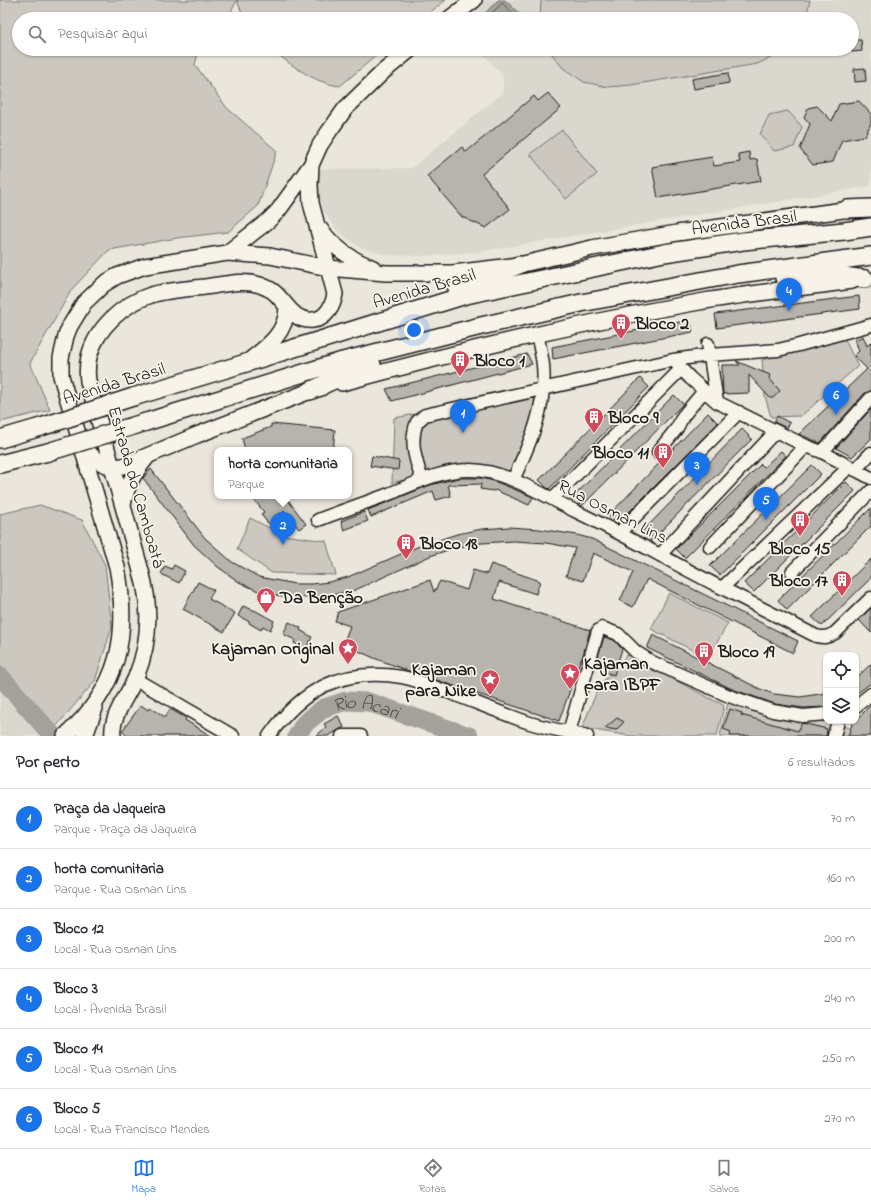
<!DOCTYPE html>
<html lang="pt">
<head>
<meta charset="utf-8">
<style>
  :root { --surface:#fff; --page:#f7f7f7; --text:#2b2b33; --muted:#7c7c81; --line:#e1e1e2; --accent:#1a73e8 }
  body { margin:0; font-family:"Indie Flower",sans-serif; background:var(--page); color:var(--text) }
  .controls { position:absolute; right:12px; bottom:12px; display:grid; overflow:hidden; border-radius:8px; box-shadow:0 1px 3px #0004 }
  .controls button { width:36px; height:36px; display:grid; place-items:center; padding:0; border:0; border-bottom:1px solid var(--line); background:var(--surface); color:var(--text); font:20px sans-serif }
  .you { position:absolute; left:414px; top:330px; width:14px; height:14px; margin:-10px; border:3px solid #fff; border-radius:50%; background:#1a73e8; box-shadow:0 0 0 6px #1a73e833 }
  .badge { display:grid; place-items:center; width:26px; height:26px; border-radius:50%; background:var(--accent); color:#fff; font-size:13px; font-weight:700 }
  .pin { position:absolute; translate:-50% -33px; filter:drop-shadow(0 1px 2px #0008) }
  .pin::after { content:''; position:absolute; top:21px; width:14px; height:12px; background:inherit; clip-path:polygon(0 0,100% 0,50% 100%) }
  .popup { position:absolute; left:214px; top:447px; width:138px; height:52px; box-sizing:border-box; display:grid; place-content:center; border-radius:8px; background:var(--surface); filter:drop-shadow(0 1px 3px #0005); font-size:13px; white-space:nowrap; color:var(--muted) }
  .popup b { font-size:15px; color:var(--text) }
  .popup::after { content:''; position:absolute; left:50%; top:100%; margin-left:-8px; border:8px solid transparent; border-top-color:var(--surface) }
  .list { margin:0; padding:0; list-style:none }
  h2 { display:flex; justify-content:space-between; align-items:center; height:52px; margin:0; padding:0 16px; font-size:17px }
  h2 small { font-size:13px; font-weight:400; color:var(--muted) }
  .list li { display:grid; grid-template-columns:26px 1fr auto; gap:12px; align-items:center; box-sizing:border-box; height:60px; padding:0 16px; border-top:1px solid var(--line) }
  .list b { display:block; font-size:15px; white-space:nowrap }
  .list p { margin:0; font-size:13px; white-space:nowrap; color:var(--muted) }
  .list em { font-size:13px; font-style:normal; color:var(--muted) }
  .icon { flex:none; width:22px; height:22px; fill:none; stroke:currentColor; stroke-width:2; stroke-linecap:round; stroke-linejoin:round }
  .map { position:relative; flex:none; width:871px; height:736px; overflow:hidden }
  .search { position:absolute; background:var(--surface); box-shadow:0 1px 3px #0004; left:12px; right:12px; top:12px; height:44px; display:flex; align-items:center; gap:10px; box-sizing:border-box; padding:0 14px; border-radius:22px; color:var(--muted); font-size:15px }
  .sheet { height:412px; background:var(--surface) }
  nav { display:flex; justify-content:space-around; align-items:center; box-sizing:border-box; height:56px; border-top:1px solid var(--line); background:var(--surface); font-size:11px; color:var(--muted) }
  nav a { display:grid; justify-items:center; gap:2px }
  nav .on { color:var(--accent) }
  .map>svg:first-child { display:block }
  .built { fill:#dad7ce }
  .green { fill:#ccc8c0; stroke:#74726e }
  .water { fill:#a3a19a; stroke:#6d6c68 }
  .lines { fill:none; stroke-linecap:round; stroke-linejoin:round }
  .shore { stroke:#52514e; stroke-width:1 }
  .river { stroke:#a3a19a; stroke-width:19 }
  .building { fill:#b6b4ac; stroke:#1c1c1c }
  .minor-casing { stroke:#1c1c1c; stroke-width:15 }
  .major-casing { stroke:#1c1c1c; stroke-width:18 }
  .highway-casing { stroke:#1c1c1c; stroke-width:20 }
  .minor { stroke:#f7f3e8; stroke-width:12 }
  .major { stroke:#f7f3e8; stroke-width:15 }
  .highway { stroke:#f7f3e8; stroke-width:17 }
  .highway-bridge-casing { stroke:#1c1c1c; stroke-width:20; stroke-linecap:butt }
  .highway-bridge { stroke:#f7f3e8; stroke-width:17 }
  .labels { text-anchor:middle; stroke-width:3.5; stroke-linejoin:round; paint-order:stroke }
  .street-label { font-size:18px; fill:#1c1c1c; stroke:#f7f3e8 }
  .poi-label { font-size:18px; font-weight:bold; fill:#1c1c1c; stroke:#f7f3e8; text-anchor:start }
  .water-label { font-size:19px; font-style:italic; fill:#52514e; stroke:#f7f3e8 }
</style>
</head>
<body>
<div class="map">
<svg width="871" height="736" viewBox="0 0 871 736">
  <rect width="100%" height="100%" fill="#eae6dc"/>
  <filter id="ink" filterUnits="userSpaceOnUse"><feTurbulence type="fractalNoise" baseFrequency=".025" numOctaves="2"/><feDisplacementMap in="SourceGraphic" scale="8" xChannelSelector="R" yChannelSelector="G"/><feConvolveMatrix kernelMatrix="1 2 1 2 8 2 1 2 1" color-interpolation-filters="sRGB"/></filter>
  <g filter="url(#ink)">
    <path class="built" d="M478,0H871V186L477,252L423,256L388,255L359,247L337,230L324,212L317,192L316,169L412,168L496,98L503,91V76L479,49H852V19H456Z
      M0,692L45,736H0Z"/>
    <path class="green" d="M0,0H237L230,14L224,19H19V49H199L195,65L227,108L277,151L258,206L228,232L177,238L109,250L72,289L30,363L50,410L0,422Z
      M237,0H446L421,19H244Z
      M541,0H810L806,19H540Z
      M271,49H384L340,86C314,83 291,65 271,49Z
      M548,49H784L777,55L757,64L631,85L608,87L584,82L563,68Z
      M788,111L802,127L794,147L774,151L760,134L769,115Z
      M562,130L597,174L566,199L530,154Z
      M844,338L858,366L801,416L771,417L765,396L762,360Z
      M542,391L513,478L429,473L392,483L394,418Z
      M40,505L82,520L105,565L112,627L95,681L54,729L0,671V514Z
      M250,518L283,535L326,541L336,575L272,573L237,549Z
      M669,593L728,623L708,658L651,629Z
      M627,655L717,702L721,703V704L724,706L717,736H630L582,728L599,686Z
      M728,703L838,724L869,736H720Z"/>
    <path class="water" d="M498,0H505L525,19H483L481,17Z"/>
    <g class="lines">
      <path class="shore" d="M486,19L502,3L519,19"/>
      <g class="river">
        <path d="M0,676L53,736"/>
        <path id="s1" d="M297,736L304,724L324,708L346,701L368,702L469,736"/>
      </g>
    </g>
    <path class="building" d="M852,40H861L862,51L852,52Z
      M865,68L866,81L855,82L854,69Z
      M728,73L729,83L694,89L692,79Z
      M548,93L561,108L482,174L510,209L486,228L462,217L427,176L462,147L466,152L534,96L538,101Z
      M859,101L871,114V123L865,136L842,140L833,162L813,165L800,149L810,124L804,117L808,108L817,106L832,121L839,104Z
      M749,152L750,160L757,159L761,181L658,198L652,167L712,157L714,166L740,162L738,154Z
      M859,296L860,309L717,328L715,314Z
      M690,320L693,332L553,359L552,347Z
      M863,336L867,346L871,342V391L865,393L820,443L799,434L867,369L854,356L859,351L855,340Z
      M527,354L532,364L392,401L386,389Z
      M736,361L770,375L769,378L780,391L773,398H770L749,375V393L723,394L722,365H740Z
      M640,378L649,387L549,489L547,488L539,480Z
      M674,395L683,404L582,506L573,497Z
      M871,409V439L852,457L836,448Z
      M708,413L718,423L617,524L615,522L608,516Z
      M777,416L790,423L787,428L774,422Z
      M271,424L335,430L333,450H245L242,438L271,427Z
      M742,429L752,439L651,541L642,532Z
      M781,451L786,456L685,558L676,549L761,464L764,467Z
      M372,456L399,461L398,470L370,466Z
      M812,465L821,474L720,575L710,566Z
      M151,469L205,538L232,562L259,577L295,584H312L329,582L348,577L417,547L457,534L482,529L509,527L539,529L577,535L592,539L798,641L793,653L647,579L633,607L620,601L633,572L593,553L583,581L566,576L575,548L546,543L514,541L482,543L454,548L430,556L355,590L332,595L307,598L281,596L258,591L239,582L218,567L194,545L143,478Z
      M459,478H481L494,481L533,497L529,505L495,490L494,491L480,489L481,484L448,485L451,496L436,500L433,491L371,517L368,510L430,485Z
      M846,482L855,491L754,592L744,583Z
      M251,496H285L306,524L299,529L284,511L272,526L266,521L261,514L264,512Z
      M871,508V526L787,610L778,600Z
      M364,512L368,521L344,530L341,521Z
      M871,559V578L822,626L812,617Z
      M491,564L540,581L536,594L499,582L494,599L590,630L582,659H581L559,721L406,670L374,658L343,644L350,626L335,621L338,612L430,580L434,592L440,581L467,590L473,570L487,574Z
      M174,565L185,571L179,583L161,574L165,566L172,569Z
      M198,582L214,590L209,599L235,613L224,632L183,609Z
      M243,606L256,611L274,621L270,630L263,626L261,630L249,623L250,622L238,616Z
      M871,608V633L859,620Z
      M289,622L301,628L300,630L312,637L306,649L294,643L295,640L283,634Z
      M653,635L760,689L774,694L800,697L826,693V707L803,708L775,704L732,689L647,648Z
      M604,637L614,640L622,649L614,675L600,671L602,665L596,663Z
      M871,664V683L856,694V678Z
      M871,704V736H848L853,721H856Z
      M141,705L148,710L150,707L165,717L170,709L186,718L185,720L211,736H127L122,731Z
      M730,709L742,713L741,715L798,731L802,723L827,729L826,736H730L731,732L723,729Z
      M338,716L344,727L328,736H316L326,727L324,724Z
      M617,718L624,722L616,730L605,728Z"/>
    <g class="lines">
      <defs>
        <path id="minor" d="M708,344L717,402
          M673,360L690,378L717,402L806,446L822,452L871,478
          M658,452L677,428L683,416L704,391
          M822,452L871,398
          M855,470L871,453
          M422,480C416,461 409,442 417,422L425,415L673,360L710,355L778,350L799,345L871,325
          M513,480C530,443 547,407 543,365C542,355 539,344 537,334
          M552,499L681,369
          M318,520C341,511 365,503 389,494C414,484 441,470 469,470C503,469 545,496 575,511C625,535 673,563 722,588C753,604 785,620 816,636C824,638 828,637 835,633L871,598
          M619,533L739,412
          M710,547L806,446
          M660,555L776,431
          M792,572L871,491
          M722,588L849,467
          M135,679L233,736
          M856,706L871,694
          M569,732L598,631L602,628L618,634L636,652L652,662L729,696L773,711L803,716L826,714
          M269,736C302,689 343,667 402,677C418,680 433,687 448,692C475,702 503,714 530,723C549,729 568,732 587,736
          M342,736H361
          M834,736L838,721"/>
        <path id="major" d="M449,19L474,0
          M320,229C333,247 352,260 373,268
          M227,253L268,221L278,211L311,165L320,145L330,130L345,109L384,71L411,49
          M250,360C268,346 286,333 287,308
          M342,383C460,351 579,323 699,302C750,293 801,288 852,281
          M83,445C93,459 104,469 123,466L197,435L310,391L321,388
          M123,505C127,484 134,473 147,457
          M65,736C119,688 130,637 117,567L61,376V358L66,336L70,326L84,303L104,284L117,276L145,266L227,253L270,256L328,268L386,273H453L519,265L592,248L677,233L858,208
          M85,736L95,708
          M113,736C110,717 129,694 136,677C150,643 151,606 141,571L88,381C87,373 87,365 89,357C96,328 123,304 151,295C168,290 187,289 205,287C222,285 243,279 260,285C265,287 271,289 275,293C287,304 294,322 313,320C326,319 333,306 335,294L311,203L310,185L311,165"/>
        <path id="highway" d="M847,209L871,208
          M784,278L836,275L865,279
          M457,288L519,265
          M310,391L351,372L372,365
          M133,397L246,363L466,295L664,253L743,241L844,231L871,227
          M146,422L339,362L477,327L581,303L738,274L871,256
          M0,439L41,427
          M0,464L48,452"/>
      </defs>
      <use href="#minor" class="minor-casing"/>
      <use href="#major" class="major-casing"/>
      <use href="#highway" class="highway-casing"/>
      <use href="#minor" class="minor"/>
      <use href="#major" class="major"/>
      <use href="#highway" class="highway"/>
      <defs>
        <path id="highway-bridge" d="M41,427L133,397
          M48,452L146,422"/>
      </defs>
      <use href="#highway-bridge" class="highway-bridge-casing"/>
      <use href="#highway-bridge" class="highway-bridge"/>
    </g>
  </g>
  <defs>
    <symbol id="building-pin" viewBox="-11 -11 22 30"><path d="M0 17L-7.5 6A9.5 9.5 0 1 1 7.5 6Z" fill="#d1495b" stroke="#f7f3e8"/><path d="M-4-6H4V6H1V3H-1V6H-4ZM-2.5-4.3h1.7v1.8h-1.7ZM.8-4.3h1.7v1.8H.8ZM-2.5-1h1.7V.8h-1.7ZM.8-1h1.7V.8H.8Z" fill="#fff"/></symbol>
    <symbol id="shop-pin" viewBox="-11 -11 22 30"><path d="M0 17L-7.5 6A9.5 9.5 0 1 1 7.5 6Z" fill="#d1495b" stroke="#f7f3e8"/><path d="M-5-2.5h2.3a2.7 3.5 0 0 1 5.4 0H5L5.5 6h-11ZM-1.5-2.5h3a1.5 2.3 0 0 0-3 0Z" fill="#fff"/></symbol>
    <symbol id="sight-pin" viewBox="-11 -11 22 30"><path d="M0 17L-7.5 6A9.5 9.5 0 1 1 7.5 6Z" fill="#d1495b" stroke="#f7f3e8"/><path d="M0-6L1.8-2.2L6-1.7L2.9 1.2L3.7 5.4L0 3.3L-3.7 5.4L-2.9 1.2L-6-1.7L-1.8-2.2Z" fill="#fff"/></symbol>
  </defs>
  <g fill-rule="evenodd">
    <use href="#building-pin" x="610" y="312" width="22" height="30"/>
    <use href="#building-pin" x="449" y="349" width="22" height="30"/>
    <use href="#building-pin" x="583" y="406" width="22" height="30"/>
    <use href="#building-pin" x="652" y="441" width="22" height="30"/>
    <use href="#building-pin" x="789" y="509" width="22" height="30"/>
    <use href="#building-pin" x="395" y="532" width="22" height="30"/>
    <use href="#building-pin" x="831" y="569" width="22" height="30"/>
    <use href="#shop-pin" x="255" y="586" width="22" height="30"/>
    <use href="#sight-pin" x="337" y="637" width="22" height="30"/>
    <use href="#building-pin" x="693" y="640" width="22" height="30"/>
    <use href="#sight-pin" x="559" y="662" width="22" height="30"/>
    <use href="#sight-pin" x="479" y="668" width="22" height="30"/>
  </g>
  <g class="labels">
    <g class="street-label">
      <text transform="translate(744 222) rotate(-7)" y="6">Avenida Brasil</text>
      <text transform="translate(424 288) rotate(-16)" y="6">Avenida Brasil</text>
      <text transform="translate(114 383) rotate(-17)" y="6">Avenida Brasil</text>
      <text transform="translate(137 487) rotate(74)" y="6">Estrada do Camboatá</text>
      <text transform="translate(613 511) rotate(27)" y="6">Rua Osman Lins</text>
    </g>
    <g class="poi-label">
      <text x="635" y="329">Bloco 2</text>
      <text x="474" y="366">Bloco 1</text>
      <text x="608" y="423">Bloco 9</text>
      <text x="649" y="458" text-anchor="end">Bloco 11</text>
      <text x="420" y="549">Bloco 18</text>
      <text x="800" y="554" text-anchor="middle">Bloco 15</text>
      <text x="828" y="586" text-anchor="end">Bloco 17</text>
      <text x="280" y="603">Da Benção</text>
      <text x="334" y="654" text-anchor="end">Kajaman Original</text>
      <text x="718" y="657">Bloco 19</text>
      <text x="584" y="669">Kajaman<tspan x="584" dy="21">para IBPF</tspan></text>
      <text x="476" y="675" text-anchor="end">Kajaman<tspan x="476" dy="21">para Nike</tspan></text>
    </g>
    <g class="water-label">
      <text dy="7" stroke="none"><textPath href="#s1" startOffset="83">Rio Acari</textPath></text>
    </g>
  </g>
</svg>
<div class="controls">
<button><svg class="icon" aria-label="locate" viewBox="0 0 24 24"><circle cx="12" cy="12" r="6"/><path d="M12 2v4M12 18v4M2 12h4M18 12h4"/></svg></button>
<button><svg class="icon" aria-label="layers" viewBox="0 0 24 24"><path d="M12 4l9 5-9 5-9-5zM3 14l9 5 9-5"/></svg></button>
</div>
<div class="you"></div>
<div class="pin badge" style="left:463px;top:433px">1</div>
<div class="pin badge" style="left:283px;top:545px">2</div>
<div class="popup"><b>horta comunitaria</b>Parque</div>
<div class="pin badge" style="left:697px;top:485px">3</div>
<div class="pin badge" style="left:789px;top:311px">4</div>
<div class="pin badge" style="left:766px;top:520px">5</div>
<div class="pin badge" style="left:836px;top:415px">6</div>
<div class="search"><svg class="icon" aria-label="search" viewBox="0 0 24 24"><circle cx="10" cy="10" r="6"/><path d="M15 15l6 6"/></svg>Pesquisar aqui</div>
</div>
<section class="sheet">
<h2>Por perto<small>6 resultados</small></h2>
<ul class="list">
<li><span class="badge">1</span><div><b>Praça da Jaqueira</b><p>Parque · Praça da Jaqueira</p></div><em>70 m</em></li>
<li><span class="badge">2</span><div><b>horta comunitaria</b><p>Parque · Rua Osman Lins</p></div><em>160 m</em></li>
<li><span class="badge">3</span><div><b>Bloco 12</b><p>Local · Rua Osman Lins</p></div><em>200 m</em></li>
<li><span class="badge">4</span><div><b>Bloco 3</b><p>Local · Avenida Brasil</p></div><em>240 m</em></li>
<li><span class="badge">5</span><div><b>Bloco 14</b><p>Local · Rua Osman Lins</p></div><em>250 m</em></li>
<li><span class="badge">6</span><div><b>Bloco 5</b><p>Local · Rua Francisco Mendes</p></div><em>270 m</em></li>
</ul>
</section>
<nav>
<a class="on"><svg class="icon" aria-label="map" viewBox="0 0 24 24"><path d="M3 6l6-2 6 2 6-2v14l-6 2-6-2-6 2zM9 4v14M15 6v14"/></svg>Mapa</a>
<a><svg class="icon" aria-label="directions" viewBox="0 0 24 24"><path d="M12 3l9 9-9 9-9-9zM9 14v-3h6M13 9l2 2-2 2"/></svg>Rotas</a>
<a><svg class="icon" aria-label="saved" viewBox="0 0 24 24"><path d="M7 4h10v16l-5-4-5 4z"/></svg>Salvos</a>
</nav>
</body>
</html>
